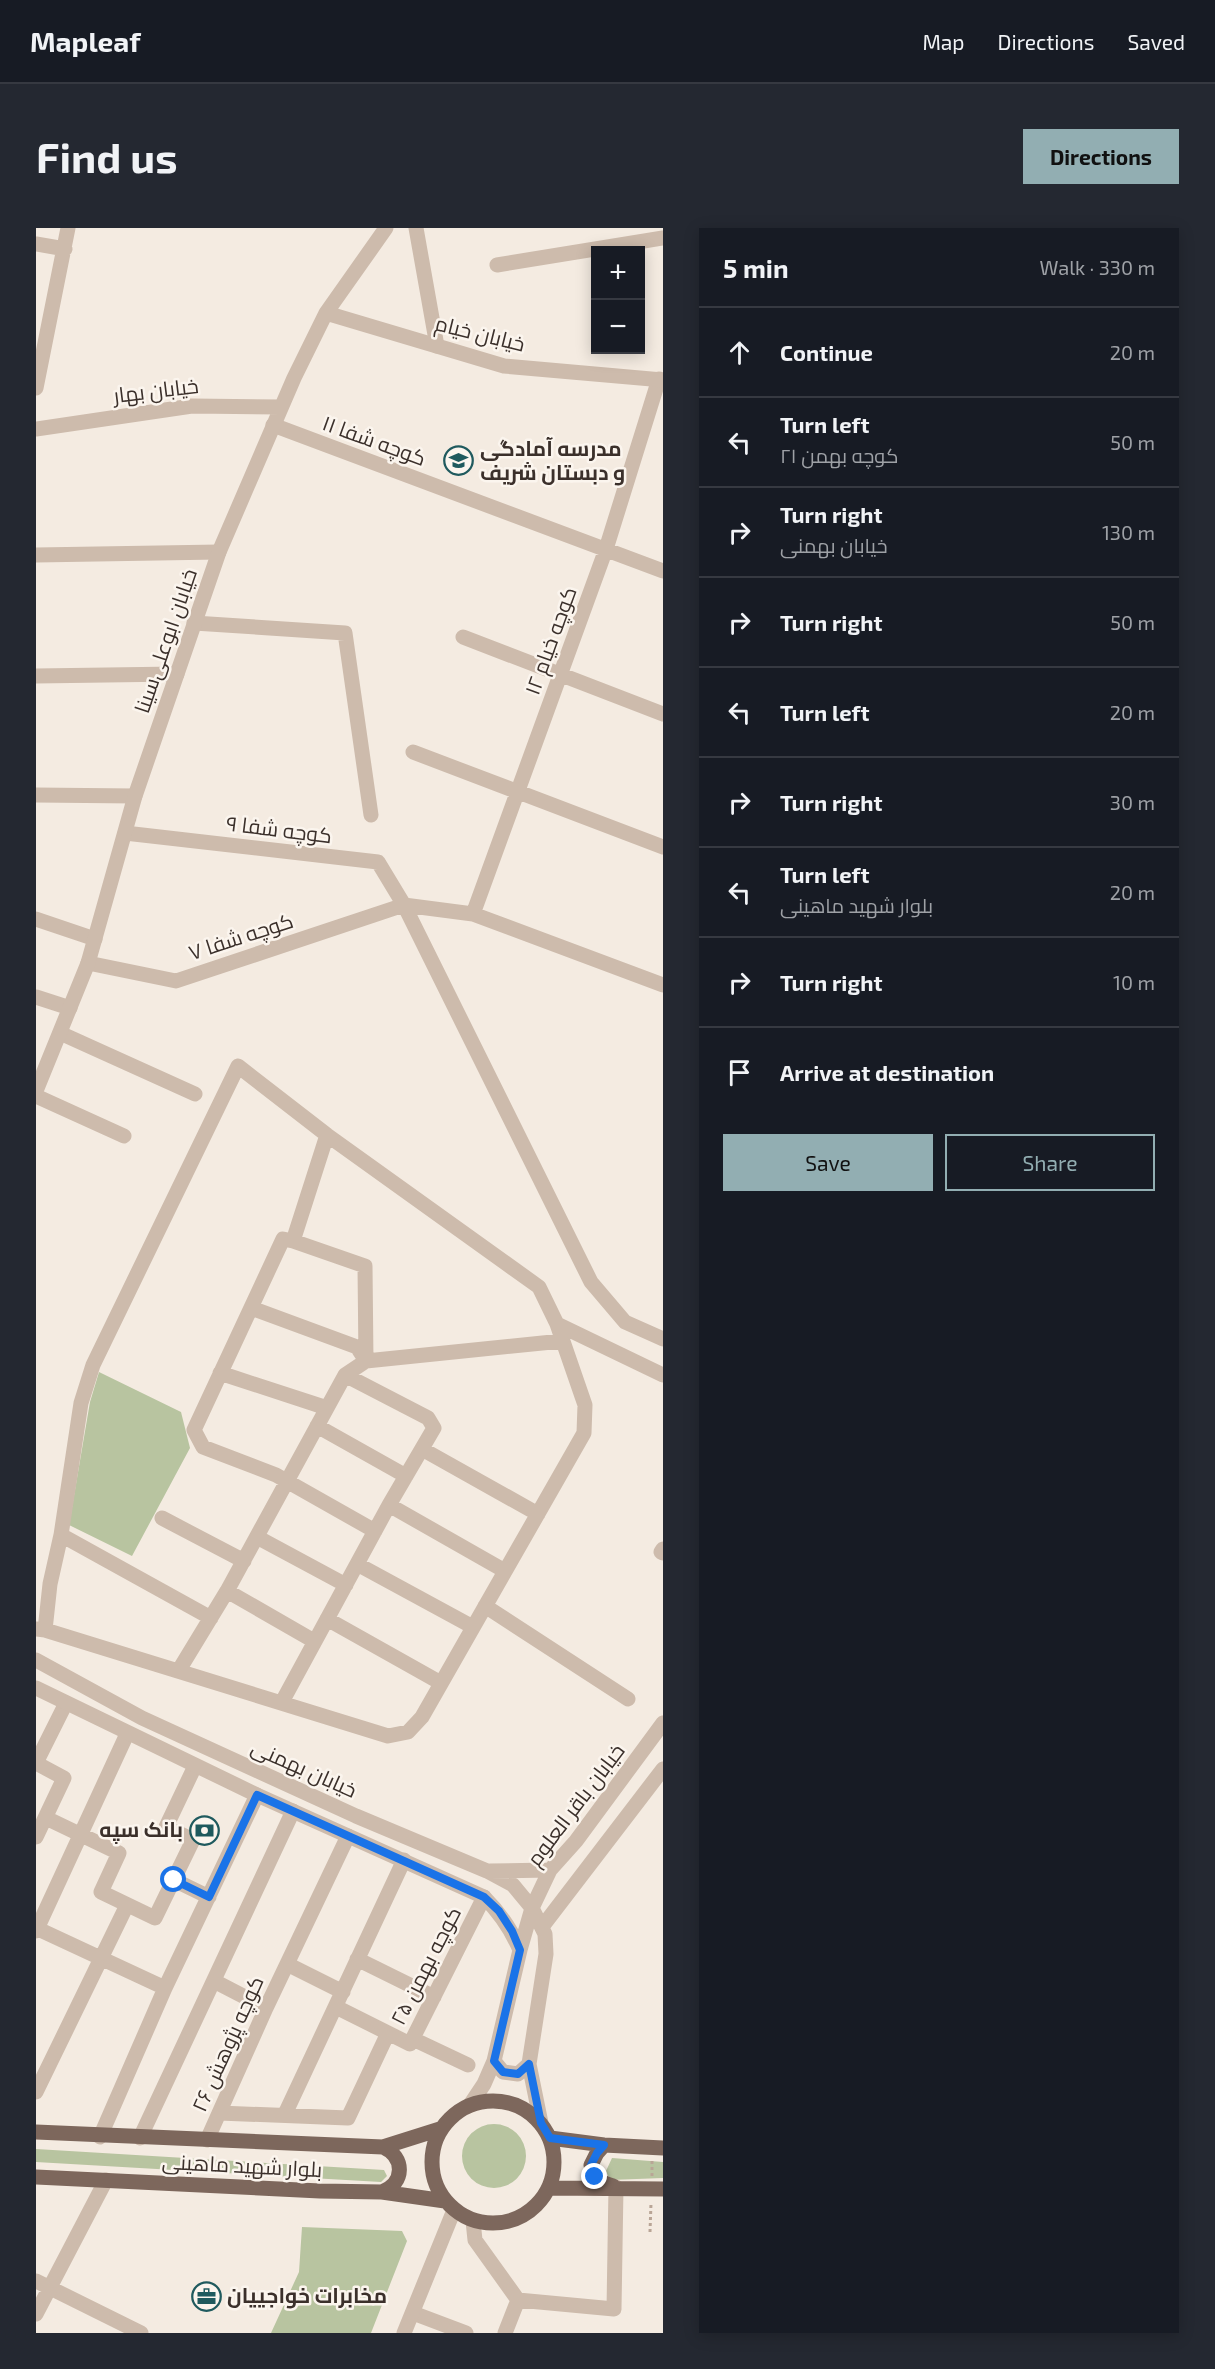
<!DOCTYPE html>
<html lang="en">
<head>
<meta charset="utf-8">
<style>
  :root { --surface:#171b24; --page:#242831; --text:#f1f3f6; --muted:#9ea1a6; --line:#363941; --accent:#92aeb2 }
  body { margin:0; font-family:"Exo 2",Cairo,sans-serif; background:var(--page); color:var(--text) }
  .controls { position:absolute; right:18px; top:18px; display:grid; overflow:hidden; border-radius:0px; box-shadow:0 3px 15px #0003 }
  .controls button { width:54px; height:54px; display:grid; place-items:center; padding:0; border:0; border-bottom:2px solid var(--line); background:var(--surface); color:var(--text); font:30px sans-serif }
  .stop { position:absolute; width:18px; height:18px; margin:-14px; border:4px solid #1a73e8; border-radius:50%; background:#fff }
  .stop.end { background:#1a73e8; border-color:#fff; box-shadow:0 2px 6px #0008 }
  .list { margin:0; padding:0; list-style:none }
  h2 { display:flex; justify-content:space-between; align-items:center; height:78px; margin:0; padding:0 24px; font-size:26px }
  h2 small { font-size:20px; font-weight:400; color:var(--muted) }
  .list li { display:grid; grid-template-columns:39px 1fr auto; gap:18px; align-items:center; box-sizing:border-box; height:90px; padding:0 24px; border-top:2px solid var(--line) }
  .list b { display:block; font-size:22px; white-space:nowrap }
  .list p { margin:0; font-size:20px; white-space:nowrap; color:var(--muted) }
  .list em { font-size:20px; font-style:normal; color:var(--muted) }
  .actions { display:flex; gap:12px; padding:18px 24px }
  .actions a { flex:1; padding:14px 0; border:2px solid var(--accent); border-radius:0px; text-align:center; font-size:21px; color:var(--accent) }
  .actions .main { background:var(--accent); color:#111 }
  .icon { flex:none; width:33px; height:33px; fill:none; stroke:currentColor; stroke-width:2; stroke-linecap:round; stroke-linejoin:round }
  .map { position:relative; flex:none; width:627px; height:2105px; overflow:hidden; border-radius:0px }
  header { display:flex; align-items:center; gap:36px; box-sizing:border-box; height:84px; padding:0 30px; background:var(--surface); border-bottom:2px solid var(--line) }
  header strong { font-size:28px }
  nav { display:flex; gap:33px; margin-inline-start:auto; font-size:21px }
  .intro { display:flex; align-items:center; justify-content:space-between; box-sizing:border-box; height:144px; padding:0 36px }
  h1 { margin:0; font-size:42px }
  .button { padding:15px 27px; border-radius:0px; background:var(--accent); color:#111; font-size:21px; font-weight:700 }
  main { display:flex; gap:36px; padding:0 36px }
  aside { flex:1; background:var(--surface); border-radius:0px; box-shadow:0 3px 15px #0003 }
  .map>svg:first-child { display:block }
  .green { fill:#b8c4a0 }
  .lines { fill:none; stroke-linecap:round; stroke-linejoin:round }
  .path { stroke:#b9a596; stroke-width:3; stroke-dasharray:3 3; stroke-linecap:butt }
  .minor { stroke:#cdbbac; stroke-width:15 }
  .tertiary { stroke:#cdbbac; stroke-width:15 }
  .primary { stroke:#7d675c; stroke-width:15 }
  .route { stroke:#1a73e8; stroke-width:8 }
  .labels { text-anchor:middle; stroke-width:5; stroke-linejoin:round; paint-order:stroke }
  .street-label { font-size:21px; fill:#3b302b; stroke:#fbf5ee }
  .poi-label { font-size:21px; font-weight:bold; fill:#3b302b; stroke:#fbf5ee; text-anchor:start }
</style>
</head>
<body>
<header>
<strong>Mapleaf</strong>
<nav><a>Map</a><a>Directions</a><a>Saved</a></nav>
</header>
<div class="intro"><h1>Find us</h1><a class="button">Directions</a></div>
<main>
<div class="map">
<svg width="627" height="2105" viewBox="0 0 627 2105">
  <rect width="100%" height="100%" fill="#f4ebe1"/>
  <path class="green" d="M63,1144L145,1184L154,1220L96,1328L33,1297L54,1174Z
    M426 1928a32 32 0 1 1 64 0a32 32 0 1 1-64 0Z
    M0,1921L348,1942L351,1948L345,1954L0,1934Z
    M576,1930L627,1934V1950L574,1952L570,1943Z
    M266,1999L366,2003L371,2013L335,2105H235L263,2044Z"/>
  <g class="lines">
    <path class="path" d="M616,1933V1948
      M614,2004L615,1975"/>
    <path class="minor" d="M380,0L401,118
      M0,16L29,21
      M461,37L627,10
      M0,160L32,0
      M237,197L627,343
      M0,327L183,324
      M158,395L309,405L335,587
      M427,409L627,486
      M0,448L141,446
      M377,524L627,619
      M0,567L99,568
      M89,605L342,634L368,677L555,1054L589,1094L627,1111
      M437,686L570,321L623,151
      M0,691L59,711
      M52,735L140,753L368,677L437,686L627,757
      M0,769L34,780
      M24,805L159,866
      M0,868L88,908
      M291,907L257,1013L247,1011L158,1202L167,1219L240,1247L339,1303
      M257,1013L329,1038L330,1133
      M215,1080L321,1119L330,1133
      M521,1096L627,1147
      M184,1145L291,1180
      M281,1198L370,1248
      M386,1221L502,1286
      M353,1277L469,1343
      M126,1290L208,1333
      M25,1307L175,1390
      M221,1309L310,1357
      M627,1321L625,1324L627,1325
      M321,1336L437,1399
      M191,1363L278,1413
      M449,1378L592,1471
      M291,1391L405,1455
      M0,1401L9,1402L352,1508L372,1504L386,1489L548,1205L549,1177L521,1096L503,1059L291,907L202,838L57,1137L45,1175L25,1307L14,1356L9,1402
      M143,1442L191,1363L309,1147L330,1133L526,1113
      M246,1474L353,1277L398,1200L392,1190L309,1147
      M0,1535L28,1550L0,1609
      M0,1535L30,1475
      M10,1590L83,1625L65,1664L119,1690L157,1612L130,1599L159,1538
      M138,1652L173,1669
      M0,1700L129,1760
      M0,1703L91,1506
      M321,1731L398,1769
      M251,1736L307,1764
      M178,1753L230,1780
      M300,1779L374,1816L448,1669
      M377,1811L432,1837
      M0,1864L91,1677
      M183,1885L312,1890L352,1805
      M249,1886L368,1632
      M64,1909L129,1760L221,1567
      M104,1910L257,1583
      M171,1912L230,1780L312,1608
      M437,1993L439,2012L482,2072
      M0,2053L105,2105
      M482,2072L578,2081L580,1959
      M377,2085L430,2105
      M0,2086L70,1952
      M469,2105L482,2072"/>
    <path class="tertiary" d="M290,85L468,138L627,152
      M0,201L156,178L245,179
      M0,863L52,735L99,568L183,324L258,150L290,85L350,0
      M0,1432L106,1490L320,1588L451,1643L477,1657L496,1680L509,1706L510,1726L493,1836L505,1895
      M0,1460L221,1567L448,1669C464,1685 475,1701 484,1722
      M454,1643L514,1642
      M506,1699L627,1541
      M458,1833L467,1844L482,1846L493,1836
      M434,1877L448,1856L458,1833L484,1722L496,1680L514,1642L540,1613L627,1495
      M368,2105L418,1982"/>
    <path class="primary" d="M396 1934a61 61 0 1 1 122 0a61 61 0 1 1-122 0Z
      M0,1904L347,1919L404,1901
      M514,1910L568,1917L627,1920
      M568,1917L561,1925L555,1937C559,1950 563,1954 577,1958
      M0,1949L284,1963L346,1964L409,1973
      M513,1960L627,1961
      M346,1964C369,1955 369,1929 347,1919"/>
  </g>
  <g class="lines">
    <path class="route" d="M138,1652L173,1669L221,1567L448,1669L463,1683L476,1703L484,1722L458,1833L467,1844L482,1846L493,1836L505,1895L514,1910L568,1917L561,1925L555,1937L559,1949"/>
  </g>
  <defs>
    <symbol id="school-ring" viewBox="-11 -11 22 22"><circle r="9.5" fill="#fbf5ee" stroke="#1f5a5e" stroke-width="1.5"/><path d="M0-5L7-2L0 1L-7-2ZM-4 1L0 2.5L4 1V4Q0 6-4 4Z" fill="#1f5a5e"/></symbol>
    <symbol id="bank-ring" viewBox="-11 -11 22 22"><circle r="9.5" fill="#fbf5ee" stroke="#1f5a5e" stroke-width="1.5"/><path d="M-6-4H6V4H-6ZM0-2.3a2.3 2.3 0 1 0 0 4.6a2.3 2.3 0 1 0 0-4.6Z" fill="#1f5a5e"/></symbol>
    <symbol id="office-ring" viewBox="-11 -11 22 22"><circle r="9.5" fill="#fbf5ee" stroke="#1f5a5e" stroke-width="1.5"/><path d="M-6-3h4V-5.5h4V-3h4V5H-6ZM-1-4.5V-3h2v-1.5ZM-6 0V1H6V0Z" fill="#1f5a5e"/></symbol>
  </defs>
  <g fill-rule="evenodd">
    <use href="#school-ring" x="406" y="216" width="33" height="33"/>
    <use href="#bank-ring" x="152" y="1586" width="33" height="33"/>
    <use href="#office-ring" x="154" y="2052" width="33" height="33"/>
  </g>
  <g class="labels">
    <g class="street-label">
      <text transform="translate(444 106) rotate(14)" y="7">خیابان خیام</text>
      <text transform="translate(120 163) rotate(-7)" y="7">خیابان بهار</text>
      <text transform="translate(338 213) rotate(20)" y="7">کوچه شفا ۱۱</text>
      <text transform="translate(130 413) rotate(-71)" y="7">خیابان ابوعلی‌سینا</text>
      <text transform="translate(515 413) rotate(-70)" y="7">کوچه خیام ۱۲</text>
      <text transform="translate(243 602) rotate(7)" y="7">کوچه شفا ۹</text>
      <text transform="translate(205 709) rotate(-18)" y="7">کوچه شفا ۷</text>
      <text transform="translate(268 1541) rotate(24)" y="7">خیابان بهمنی</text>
      <text transform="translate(540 1577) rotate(-53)" y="7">خیابان باقر العلوم</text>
      <text transform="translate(390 1738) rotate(-63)" y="7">کوچه بهمن ۲۵</text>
      <text transform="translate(192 1816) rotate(-66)" y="7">کوچه پژوهش ۲۶</text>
      <text transform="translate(206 1938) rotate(3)" y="7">بلوار شهید ماهینی</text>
    </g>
    <g class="poi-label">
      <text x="444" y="228">مدرسه آمادگی<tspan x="444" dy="24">و دبستان شریف</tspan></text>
      <text x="147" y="1609" text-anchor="end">بانک سپه</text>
      <text x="191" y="2075">مخابرات خواجییان</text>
    </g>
  </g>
</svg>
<div class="controls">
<button>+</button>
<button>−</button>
</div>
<div class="stop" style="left:138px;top:1652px"></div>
<div class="stop end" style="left:559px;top:1949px"></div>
</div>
<aside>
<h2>5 min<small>Walk · 330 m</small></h2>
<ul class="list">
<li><svg class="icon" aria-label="ahead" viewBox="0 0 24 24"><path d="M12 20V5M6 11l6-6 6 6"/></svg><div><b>Continue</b></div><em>20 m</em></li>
<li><svg class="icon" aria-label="left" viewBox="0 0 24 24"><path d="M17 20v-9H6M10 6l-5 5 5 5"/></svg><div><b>Turn left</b><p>کوچه بهمن ۲۱</p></div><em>50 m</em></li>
<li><svg class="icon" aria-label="right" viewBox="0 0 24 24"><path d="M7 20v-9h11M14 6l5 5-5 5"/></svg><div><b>Turn right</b><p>خیابان بهمنی</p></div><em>130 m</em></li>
<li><svg class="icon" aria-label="right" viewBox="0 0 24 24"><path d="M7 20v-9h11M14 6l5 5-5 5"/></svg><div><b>Turn right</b></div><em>50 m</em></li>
<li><svg class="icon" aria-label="left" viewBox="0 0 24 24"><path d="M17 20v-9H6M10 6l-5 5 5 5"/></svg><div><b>Turn left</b></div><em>20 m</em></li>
<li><svg class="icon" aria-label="right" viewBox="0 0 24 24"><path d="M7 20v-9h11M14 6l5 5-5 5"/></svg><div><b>Turn right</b></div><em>30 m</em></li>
<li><svg class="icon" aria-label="left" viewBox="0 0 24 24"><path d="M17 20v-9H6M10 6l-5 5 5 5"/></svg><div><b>Turn left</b><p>بلوار شهید ماهینی</p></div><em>20 m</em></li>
<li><svg class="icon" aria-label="right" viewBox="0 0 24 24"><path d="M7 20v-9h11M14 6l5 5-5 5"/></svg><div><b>Turn right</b></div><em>10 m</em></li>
<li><svg class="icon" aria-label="arrive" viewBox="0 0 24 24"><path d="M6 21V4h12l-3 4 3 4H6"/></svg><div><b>Arrive at destination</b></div></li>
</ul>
<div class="actions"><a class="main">Save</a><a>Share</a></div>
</aside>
</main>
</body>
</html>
